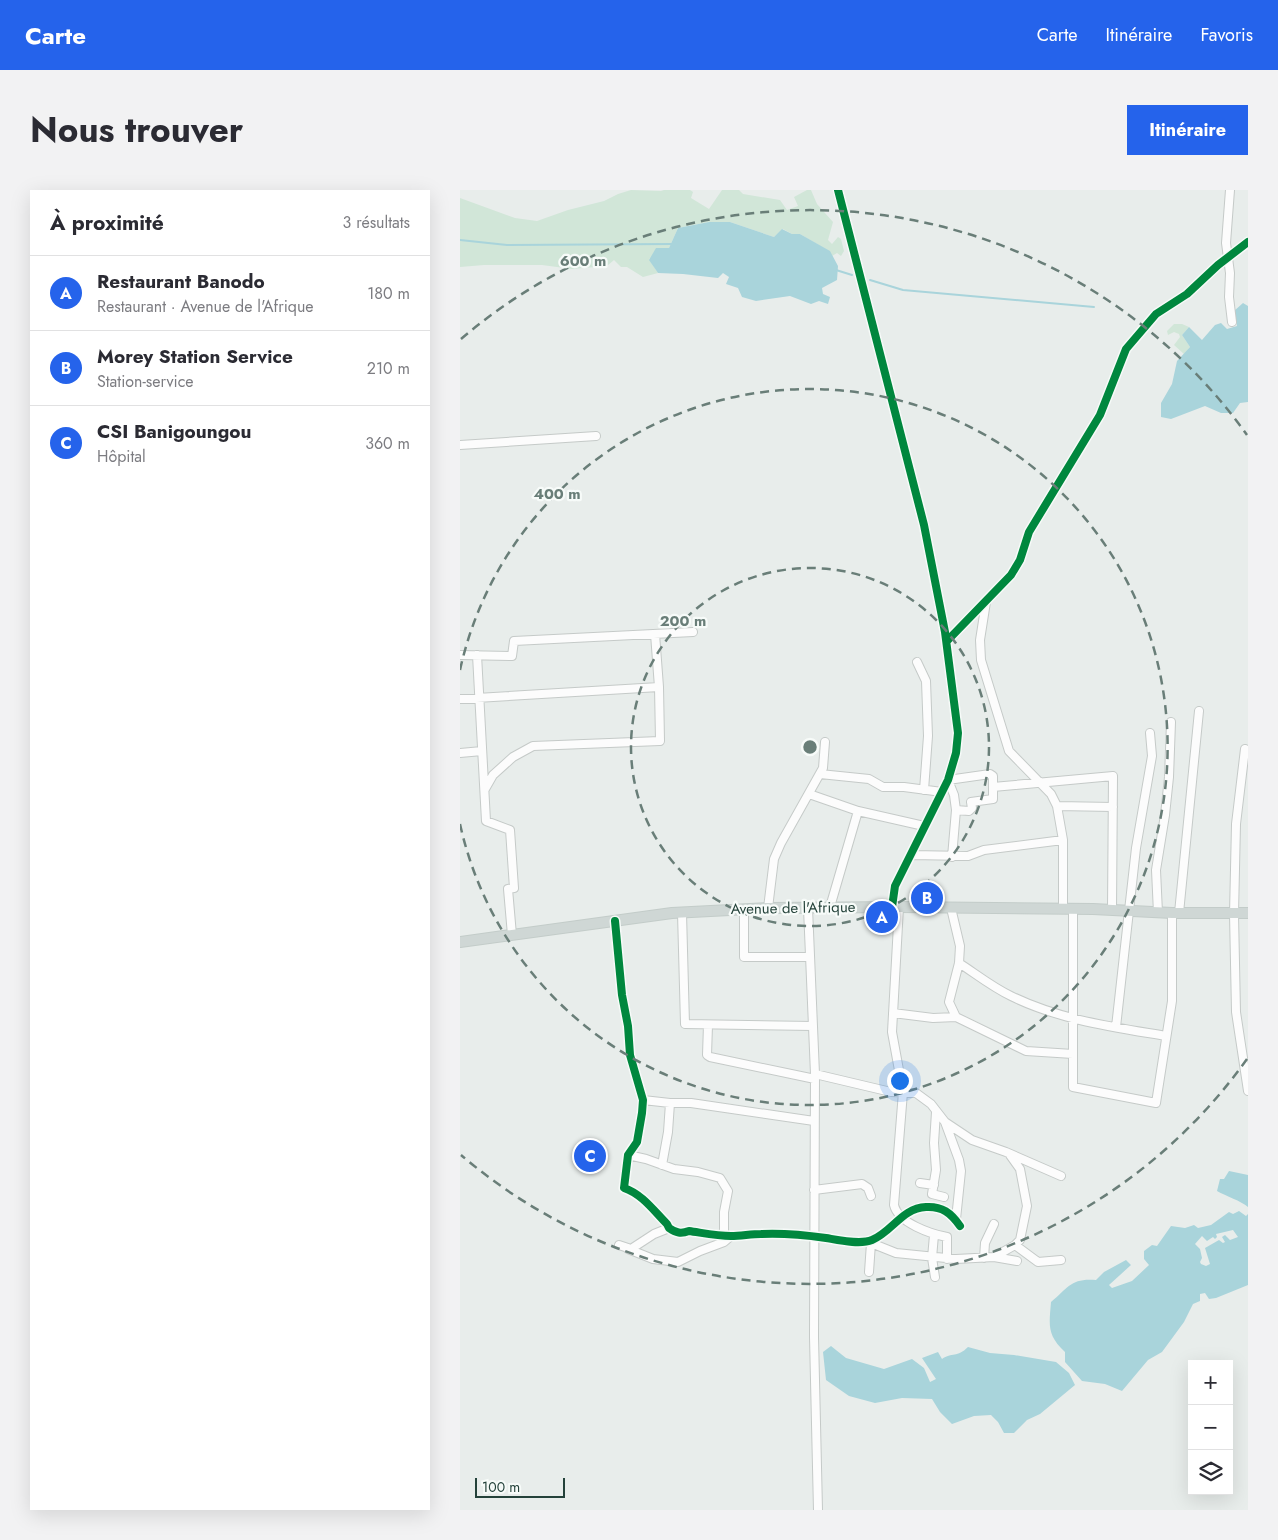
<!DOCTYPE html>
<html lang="fr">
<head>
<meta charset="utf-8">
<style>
  :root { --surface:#fff; --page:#f2f2f3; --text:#2b2b33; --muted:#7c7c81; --line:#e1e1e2; --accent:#2563eb }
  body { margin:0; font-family:Jost,sans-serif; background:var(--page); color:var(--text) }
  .controls { position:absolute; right:15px; bottom:15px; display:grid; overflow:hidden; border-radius:0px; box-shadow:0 5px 20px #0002 }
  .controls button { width:45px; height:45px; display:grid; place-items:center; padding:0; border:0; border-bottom:1px solid var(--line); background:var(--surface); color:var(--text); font:25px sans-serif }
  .scale { position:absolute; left:15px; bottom:12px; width:90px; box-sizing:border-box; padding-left:5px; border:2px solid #24423a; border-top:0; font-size:14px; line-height:18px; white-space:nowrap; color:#24423a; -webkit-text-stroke:4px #f7fbf9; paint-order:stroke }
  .you { position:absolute; left:439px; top:890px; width:18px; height:18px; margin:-12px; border:4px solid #fff; border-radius:50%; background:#1a73e8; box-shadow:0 0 0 8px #1a73e833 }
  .badge { display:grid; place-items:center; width:32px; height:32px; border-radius:50%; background:var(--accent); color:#fff; font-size:16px; font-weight:700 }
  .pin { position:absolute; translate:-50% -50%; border:2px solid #fff; box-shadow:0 1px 5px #0006 }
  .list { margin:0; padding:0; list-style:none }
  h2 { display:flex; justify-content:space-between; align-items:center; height:65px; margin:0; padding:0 20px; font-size:21px }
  h2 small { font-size:16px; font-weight:400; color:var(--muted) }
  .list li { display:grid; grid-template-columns:32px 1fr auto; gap:15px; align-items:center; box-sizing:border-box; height:75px; padding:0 20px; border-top:1px solid var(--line) }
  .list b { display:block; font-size:19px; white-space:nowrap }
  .list p { margin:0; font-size:16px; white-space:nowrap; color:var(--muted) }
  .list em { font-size:16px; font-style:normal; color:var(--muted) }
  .icon { flex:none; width:28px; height:28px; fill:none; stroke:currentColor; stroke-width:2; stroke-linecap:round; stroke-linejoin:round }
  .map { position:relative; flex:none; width:788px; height:1320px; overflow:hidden; border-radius:0px }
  header { display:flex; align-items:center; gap:30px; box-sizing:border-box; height:70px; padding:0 25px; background:var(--accent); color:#fff }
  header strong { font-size:24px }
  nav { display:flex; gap:28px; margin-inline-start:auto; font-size:18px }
  .intro { display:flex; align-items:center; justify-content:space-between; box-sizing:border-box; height:120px; padding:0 30px }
  h1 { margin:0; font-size:35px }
  .button { padding:12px 22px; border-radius:0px; background:var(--accent); color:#fff; font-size:18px; font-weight:700 }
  main { display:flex; gap:30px; padding:0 30px }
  aside { flex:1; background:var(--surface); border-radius:0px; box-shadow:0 5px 20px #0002 }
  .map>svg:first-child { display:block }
  .green { fill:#d1e6d8 }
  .water { fill:#a9d4db; fill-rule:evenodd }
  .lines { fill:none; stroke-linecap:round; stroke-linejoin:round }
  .stream { stroke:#a9d4db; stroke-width:2 }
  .minor-casing { stroke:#c5cac8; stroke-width:10 }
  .major-casing { stroke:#c3ccc9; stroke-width:12 }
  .minor { stroke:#fcfcfc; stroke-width:8 }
  .major { stroke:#cfd7d5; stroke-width:10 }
  .cycleway-casing { stroke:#f7fbf9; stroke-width:11 }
  .cycleway { stroke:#00873e; stroke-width:8 }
  .ring { fill:none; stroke:#697e78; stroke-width:2.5; stroke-dasharray:9 6 }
  .labels { text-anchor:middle; stroke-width:4.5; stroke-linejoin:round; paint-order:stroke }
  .street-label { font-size:15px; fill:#24423a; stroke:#f7fbf9 }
  .centre { fill:#697e78; stroke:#f7fbf9; stroke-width:2.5 }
  .ring-label { font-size:15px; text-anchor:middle; font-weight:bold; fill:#697e78; stroke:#f7fbf9; stroke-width:4.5; stroke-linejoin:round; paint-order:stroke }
</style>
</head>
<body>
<header>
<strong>Carte</strong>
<nav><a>Carte</a><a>Itinéraire</a><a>Favoris</a></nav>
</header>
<div class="intro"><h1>Nous trouver</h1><a class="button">Itinéraire</a></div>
<main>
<aside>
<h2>À proximité<small>3 résultats</small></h2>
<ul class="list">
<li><span class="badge">A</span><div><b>Restaurant Banodo</b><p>Restaurant · Avenue de l'Afrique</p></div><em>180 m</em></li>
<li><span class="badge">B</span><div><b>Morey Station Service</b><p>Station-service</p></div><em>210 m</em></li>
<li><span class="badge">C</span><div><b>CSI Banigoungou</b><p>Hôpital</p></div><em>360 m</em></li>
</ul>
</aside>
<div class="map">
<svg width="788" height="1320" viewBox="0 0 788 1320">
  <rect width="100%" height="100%" fill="#e8edeb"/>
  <path class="green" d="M171,0L201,1L204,0H230L233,2L231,8L249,19L262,0H279L283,4L320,10L327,20L338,16L334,7L347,0H351L357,14L373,32L368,50L372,54L378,47L381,49L384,61L381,66L377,63L372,66L369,61L340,44H332L323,39L314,47L270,32H249L218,38L209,58L189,69L198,83L183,87L167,77H161L154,70L147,76L112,79L82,75H24L0,77V8L55,28L77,31L108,20L144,11L158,4Z
    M714,134H722L729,137L722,145L730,157L724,164L714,155L720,147L719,144L714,142L708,145L707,141Z"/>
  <path class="water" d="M249,32H270L314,47L322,39L332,44H340L370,61L378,76L377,90L362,98L363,104L370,107L368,114L359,111L351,114L330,106L296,111L282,107L278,98L266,94L269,87L263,83L258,88L223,84L198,83L189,70L196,58H209L218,38Z
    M783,113L788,116V212L780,213L773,223H761L745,216L711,229L701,227V213L712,194L717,171L730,157L722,145L729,137L742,150L755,135L761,133L767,139L777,136L774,121Z
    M769,981L788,985V1017C781,1011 766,1006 757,1001L760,989H764Z
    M779,1021L786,1026L788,1024V1095L756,1108L749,1109L745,1103L740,1104V1111L733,1114L724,1132L702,1162L688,1170L662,1201L645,1194L622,1191L605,1172V1162C587,1145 589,1136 591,1112C609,1097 611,1088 636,1090L644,1082L666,1070L671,1075L649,1095L652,1098L672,1091L689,1075L684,1069V1061L692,1055L697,1056L711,1036L725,1038L734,1035L738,1038L751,1035L769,1022L773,1024ZM773,1040L778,1047L770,1050L765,1045L762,1047L765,1052L763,1053L759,1050L745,1058L750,1074L746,1076L741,1074L740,1072L742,1068L740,1059L735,1054L742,1046L747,1051L753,1047L755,1049L757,1047L756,1044Z
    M371,1156L386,1168L424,1179L452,1169L464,1178L470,1192L476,1189L462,1168L478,1162L482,1169C492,1162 497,1168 508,1157L530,1163L554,1165L596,1172L609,1183L615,1195L580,1224L567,1230L554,1243H544L538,1232L531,1225L514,1226L492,1234L480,1222L472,1209L442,1208L415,1213L389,1206L366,1190L363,1162Z"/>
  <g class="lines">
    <path class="stream" d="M0,50L47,55L212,54
      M376,80L392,85
      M410,90L443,100L634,117"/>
    <defs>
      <path id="minor" d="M378,0L464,335L485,442L498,543L496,563L488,590L435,696L432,717
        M770,0L766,53L770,83L769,107L772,132
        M0,255L136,246
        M526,412L520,450L521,470L549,561L591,604L597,616L603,650V719
        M487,451L551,385L560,370L569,342L640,225L666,159L696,124L727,104L758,75L788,52
        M0,465L52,466L54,451L233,442
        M17,465L26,631L50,640L54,698L48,699L52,745
        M457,472L466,491L468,546L464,600
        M0,509L199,497
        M785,559L776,634L774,724L776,822L788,901
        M0,563L22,561
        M360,584L409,589L423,597H444L482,602
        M533,597L653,586L652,720
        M25,599L33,585L53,567L73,556L200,551L199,497L195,444
        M349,604L398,621L464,636
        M597,616L653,617
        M451,665L508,666L524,660L603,650
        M492,667L496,620L494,605L488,590L530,584L533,586V609L511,612L512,618L509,621L496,620
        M370,717L398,621
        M439,717L432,842L443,902L434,1015C438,1033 471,1044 487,1047V1069
        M308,718L314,669L321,653L363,578L365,552
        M348,718L355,884L354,1147L358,1320
        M491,718L500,756L499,773L489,812L496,827L566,861L613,864
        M284,719V767H350
        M613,719V897L696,913L712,811V723
        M222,723L225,834L353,836
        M698,723L696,680L705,625L709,587L711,532
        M719,723L739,521
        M155,731L162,805L168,836L170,865L183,910L182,923L177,952L168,965L164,998C182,1004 194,1021 207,1034L209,1038C216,1043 221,1044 229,1041C243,1043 257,1046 271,1046C281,1046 291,1044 301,1044C323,1043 345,1045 366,1048C378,1050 400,1055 412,1050C432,1042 442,1018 466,1017C482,1016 491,1023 500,1036
        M499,773C516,784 532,797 551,806C600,830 653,837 706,846
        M433,823L473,828L496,827
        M248,835L247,865L250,867L355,889
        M656,837L676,658L692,566L690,543
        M355,884L431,902L456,903L471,914L485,932L512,950L546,962L601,986
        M183,910L210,913H231L354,931
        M476,922L474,953L476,980L472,1004L484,1007
        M485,932L499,970L501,981L496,1029
        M168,965L186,969L214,979L238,982L260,988L268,1001L264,1022V1046
        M202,975L208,942L210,913
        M460,993L474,995
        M354,1000L402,994L408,998L411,1006
        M474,1045L472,1068L475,1087
        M411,1051V1053L436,1063L496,1069L534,1067L555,1055L560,1050L567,1016L560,979L550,965
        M159,1055L171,1059L194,1044L209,1038
        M555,1055L578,1072L601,1070
        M168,1059L193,1069L218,1072L240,1061L264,1052L271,1046
        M534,1067L557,1071
        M524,1068L525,1053L534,1034
        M409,1082L411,1053"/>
      <path id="major" d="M0,752L212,723L308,718L439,717L633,719L712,723H788"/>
    </defs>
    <use href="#minor" class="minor-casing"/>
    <use href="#major" class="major-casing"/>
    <use href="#minor" class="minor"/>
    <use href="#major" class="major"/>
    <defs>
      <path id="cycleway" d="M378,0L464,335L485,442L498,543L496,563L488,590L435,696L432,717
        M487,451L551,385L560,370L569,342L640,225L666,159L696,124L727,104L758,75L788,52
        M155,731L162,805L168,836L170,865L183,910L182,923L177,952L168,965L164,998C182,1004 194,1021 207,1034L209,1038C216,1043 221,1044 229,1041C243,1043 257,1046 271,1046C281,1046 291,1044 301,1044C323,1043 345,1045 366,1048C378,1050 400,1055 412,1050C432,1042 442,1018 466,1017C482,1016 491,1023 500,1036"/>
    </defs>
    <use href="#cycleway" class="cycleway-casing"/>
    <use href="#cycleway" class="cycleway"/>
  </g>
  <g class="ring">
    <circle cx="350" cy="557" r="179"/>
    <path d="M0 480A358 358 0 1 1 0 634"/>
    <path d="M787 869A537 537 0 0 1 1 965M1 149A537 537 0 0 1 787 245"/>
  </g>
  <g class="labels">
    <g class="street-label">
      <text transform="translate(333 718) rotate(-1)" y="5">Avenue de l'Afrique</text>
    </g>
  </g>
  <circle cx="350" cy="557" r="8" class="centre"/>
  <g class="ring-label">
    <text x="123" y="76">600 m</text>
    <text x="97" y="309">400 m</text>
    <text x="223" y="436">200 m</text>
  </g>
</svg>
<div class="controls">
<button>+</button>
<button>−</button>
<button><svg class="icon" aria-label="layers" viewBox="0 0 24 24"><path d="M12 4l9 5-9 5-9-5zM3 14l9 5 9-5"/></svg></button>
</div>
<div class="scale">100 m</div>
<div class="you"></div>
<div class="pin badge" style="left:422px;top:727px">A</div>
<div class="pin badge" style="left:467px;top:708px">B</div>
<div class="pin badge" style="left:130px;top:966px">C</div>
</div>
</main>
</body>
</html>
